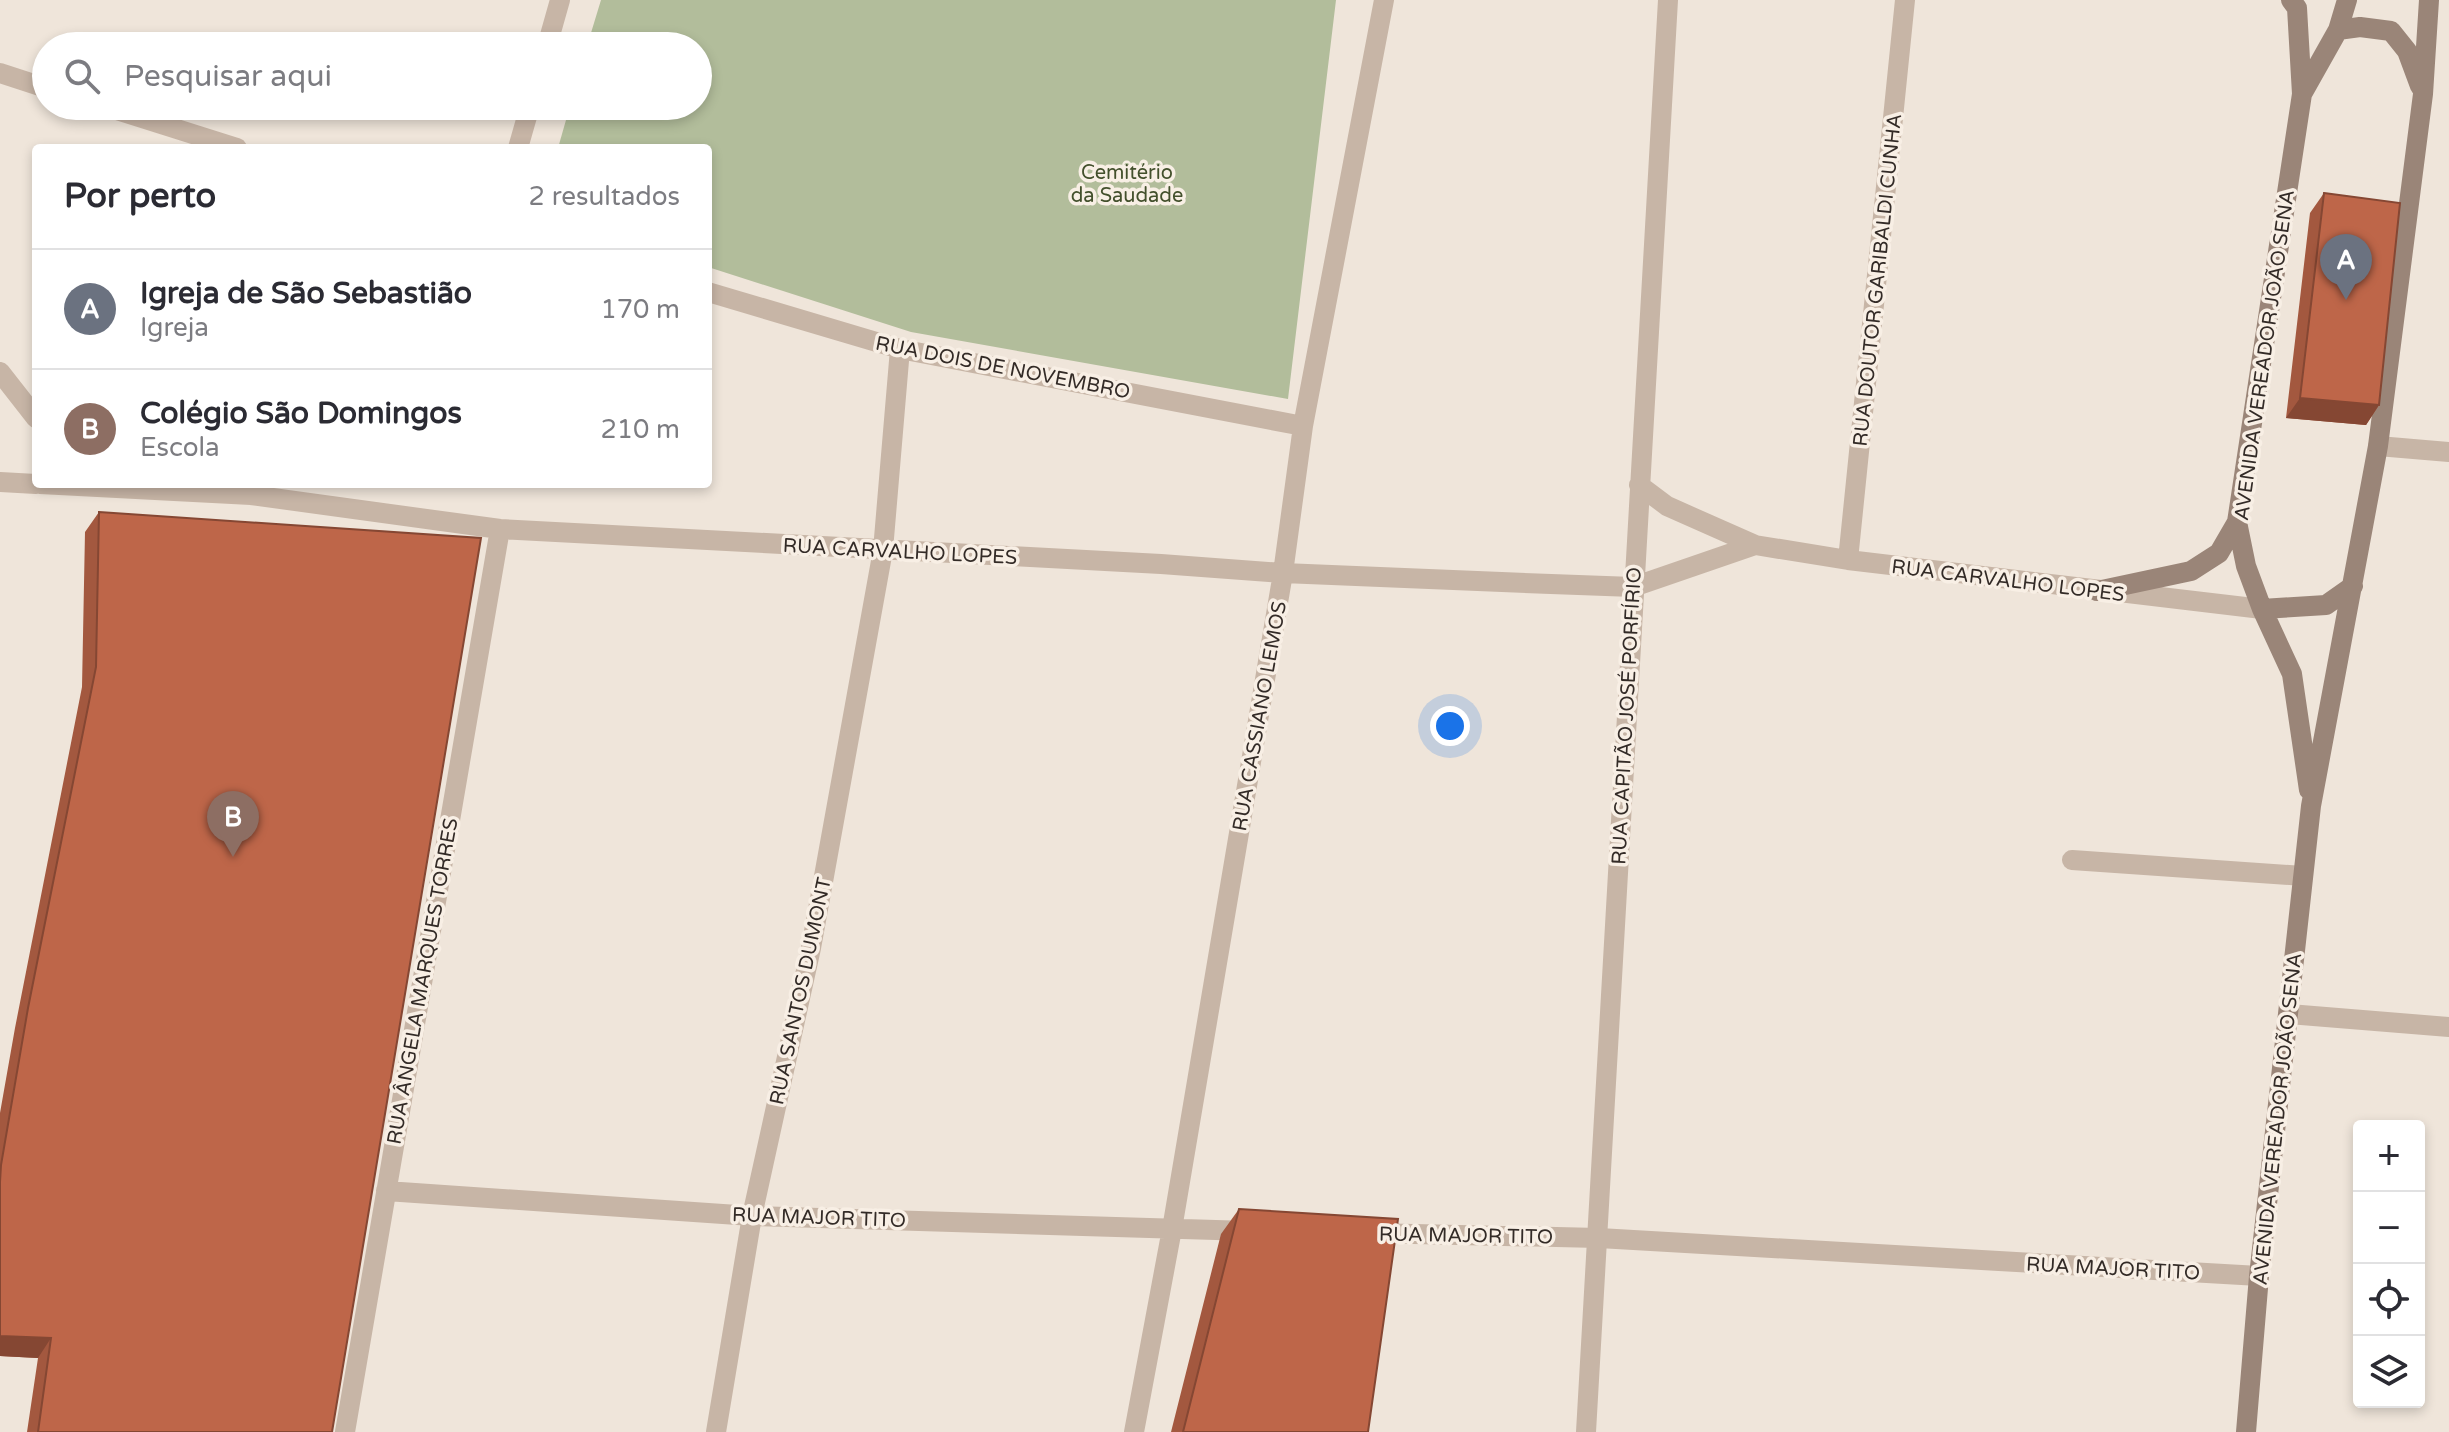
<!DOCTYPE html>
<html lang="pt">
<head>
<meta charset="utf-8">
<style>
  :root { --surface:#fff; --page:#f7f7f7; --text:#2b2b33; --muted:#7c7c81; --line:#e1e1e2; --accent:#d93025 }
  body { margin:0; font-family:"Varela Round",sans-serif; background:var(--page); color:var(--text) }
  .controls { position:absolute; right:24px; bottom:24px; display:grid; overflow:hidden; border-radius:8px; box-shadow:0 4px 12px #0003 }
  .controls button { width:72px; height:72px; display:grid; place-items:center; padding:0; border:0; border-bottom:2px solid var(--line); background:var(--surface); color:var(--text); font:40px sans-serif }
  .you { position:absolute; left:1450px; top:726px; width:28px; height:28px; margin:-20px; border:6px solid #fff; border-radius:50%; background:#1a73e8; box-shadow:0 0 0 12px #1a73e833 }
  .badge { display:grid; place-items:center; width:52px; height:52px; border-radius:50%; background:var(--accent); color:#fff; font-size:26px; font-weight:700 }
  .pin { position:absolute; translate:-50% -66px; filter:drop-shadow(0 2px 4px #0008) }
  .pin::after { content:''; position:absolute; top:42px; width:28px; height:24px; background:inherit; clip-path:polygon(0 0,100% 0,50% 100%) }
  .list { margin:0; padding:0; list-style:none }
  h2 { display:flex; justify-content:space-between; align-items:center; height:104px; margin:0; padding:0 32px; font-size:34px }
  h2 small { font-size:26px; font-weight:400; color:var(--muted) }
  .list li { display:grid; grid-template-columns:52px 1fr auto; gap:24px; align-items:center; box-sizing:border-box; height:120px; padding:0 32px; border-top:2px solid var(--line) }
  .list b { display:block; font-size:30px; white-space:nowrap }
  .list p { margin:0; font-size:26px; white-space:nowrap; color:var(--muted) }
  .list em { font-size:26px; font-style:normal; color:var(--muted) }
  .icon { flex:none; width:44px; height:44px; fill:none; stroke:currentColor; stroke-width:2; stroke-linecap:round; stroke-linejoin:round }
  .map { position:relative; flex:none; width:2449px; height:1432px; overflow:hidden }
  .search { position:absolute; background:var(--surface); box-shadow:0 4px 12px #0003; left:32px; top:32px; width:680px; height:88px; display:flex; align-items:center; gap:20px; box-sizing:border-box; padding:0 28px; border-radius:44px; color:var(--muted); font-size:30px }
  .panel { position:absolute; background:var(--surface); box-shadow:0 4px 12px #0003; left:32px; top:144px; width:680px; height:344px; border-radius:8px }
  .map>svg:first-child { display:block }
  .green { fill:#b2bd9b }
  .lines { fill:none; stroke-linecap:round; stroke-linejoin:round }
  .service { stroke:#c7b5a6; stroke-width:20 }
  .minor { stroke:#c7b5a6; stroke-width:20 }
  .secondary { stroke:#9a8578; stroke-width:20 }
  .wall { fill:#a3583f }
  .shaded-wall { fill:#854733 }
  .building { fill:#be6649; stroke:#854733; stroke-width:2 }
  .labels { text-anchor:middle; stroke-width:7; stroke-linejoin:round; paint-order:stroke }
  .park-label { font-size:20px; fill:#43502c; stroke:#f8efe5 }
  .street-label { font-size:20px; fill:#332b27; stroke:#f8efe5 }
</style>
</head>
<body>
<div class="map">
<svg width="2449" height="1432" viewBox="0 0 2449 1432">
  <rect width="100%" height="100%" fill="#efe5da"/>
  <path class="green" d="M601,0H1336L1288,399L911,332L708,267V148H558L570,106H698V46H587Z"/>
  <g class="lines">
    <path class="service" d="M2072,860L2303,876"/>
    <path class="minor" d="M547,46L560,0
      M0,73L46,88
      M104,106L237,148
      M518,148L530,106
      M708,292L900,349L1303,426
      M0,372L36,418
      M2378,446L2449,452
      M0,482L36,484
      M40,484L251,495L500,529L1161,564L1283,573L1551,584L1633,587L1755,545
      M1639,485L1667,506L1755,545L1848,560L2262,609
      M1848,560L1905,0
      M2289,1014L2449,1027
      M386,1191L752,1216L1249,1231
      M1369,1233L1599,1238L2259,1276
      M345,1432L500,529
      M716,1432L752,1216L811,948L883,550L900,349
      M1134,1432L1172,1229L1283,573L1303,426L1384,0
      M1586,1432L1668,0"/>
    <path class="secondary" d="M2291,0L2297,8L2302,94
      M2338,30L2360,27L2391,31L2407,51L2420,86
      M2097,591L2191,571L2219,553L2237,522
      M2262,609L2326,605L2353,586
      M2309,790L2292,674L2262,609L2246,566L2237,522L2302,94L2338,30L2347,0
      M2246,1432L2259,1276L2311,806L2378,446L2423,94L2429,0"/>
  </g>
  <path class="wall" d="M2324,193L2379,405L2366,425L2286,418L2310,213Z
    M99,512L332,1432H27L38,1358L0,1356V1113L15,1028L82,687L85,532Z
    M1239,1209L1368,1432H1171L1221,1234Z"/>
  <path class="shaded-wall" d="M2300,398L2379,405L2366,425L2286,418Z
    M0,1336L51,1338L38,1358L0,1356Z"/>
  <path class="building" d="M2324,193L2400,203L2379,405L2300,398Z
    M99,512L481,538L332,1432H38L51,1338L0,1336V1182L1,1165L28,1008L96,667Z
    M1239,1209L1398,1219L1368,1432H1183Z"/>
  <g class="labels">
    <g class="park-label">
      <text x="1127" y="179">Cemitério<tspan x="1127" dy="23">da Saudade</tspan></text>
    </g>
    <g class="street-label">
      <text transform="translate(1877 280) rotate(-84)" y="7">RUA DOUTOR GARIBALDI CUNHA</text>
      <text transform="translate(2264 355) rotate(-82)" y="7">AVENIDA VEREADOR JOÃO SENA</text>
      <text transform="translate(1003 367) rotate(11)" y="7">RUA DOIS DE NOVEMBRO</text>
      <text transform="translate(900 551) rotate(3)" y="7">RUA CARVALHO LOPES</text>
      <text transform="translate(2008 580) rotate(7)" y="7">RUA CARVALHO LOPES</text>
      <text transform="translate(1259 716) rotate(-80)" y="7">RUA CASSIANO LEMOS</text>
      <text transform="translate(1626 716) rotate(-87)" y="7">RUA CAPITÃO JOSÉ PORFÍRIO</text>
      <text transform="translate(422 981) rotate(-80)" y="7">RUA ÂNGELA MARQUES TORRES</text>
      <text transform="translate(800 991) rotate(-78)" y="7">RUA SANTOS DUMONT</text>
      <text transform="translate(2277 1119) rotate(-84)" y="7">AVENIDA VEREADOR JOÃO SENA</text>
      <text transform="translate(819 1217) rotate(2)" y="7">RUA MAJOR TITO</text>
      <text transform="translate(1466 1235) rotate(1)" y="7">RUA MAJOR TITO</text>
      <text transform="translate(2113 1268) rotate(3)" y="7">RUA MAJOR TITO</text>
    </g>
  </g>
</svg>
<div class="controls">
<button>+</button>
<button>−</button>
<button><svg class="icon" aria-label="locate" viewBox="0 0 24 24"><circle cx="12" cy="12" r="6"/><path d="M12 2v4M12 18v4M2 12h4M18 12h4"/></svg></button>
<button><svg class="icon" aria-label="layers" viewBox="0 0 24 24"><path d="M12 4l9 5-9 5-9-5zM3 14l9 5 9-5"/></svg></button>
</div>
<div class="you"></div>
<div class="pin badge" style="left:2346px;top:300px;background:#6b7280">A</div>
<div class="pin badge" style="left:233px;top:857px;background:#8d6e63">B</div>
<div class="search"><svg class="icon" aria-label="search" viewBox="0 0 24 24"><circle cx="10" cy="10" r="6"/><path d="M15 15l6 6"/></svg>Pesquisar aqui</div>
<section class="panel">
<h2>Por perto<small>2 resultados</small></h2>
<ul class="list">
<li><span class="badge" style="background:#6b7280">A</span><div><b>Igreja de São Sebastião</b><p>Igreja</p></div><em>170 m</em></li>
<li><span class="badge" style="background:#8d6e63">B</span><div><b>Colégio São Domingos</b><p>Escola</p></div><em>210 m</em></li>
</ul>
</section>
</div>
</body>
</html>
